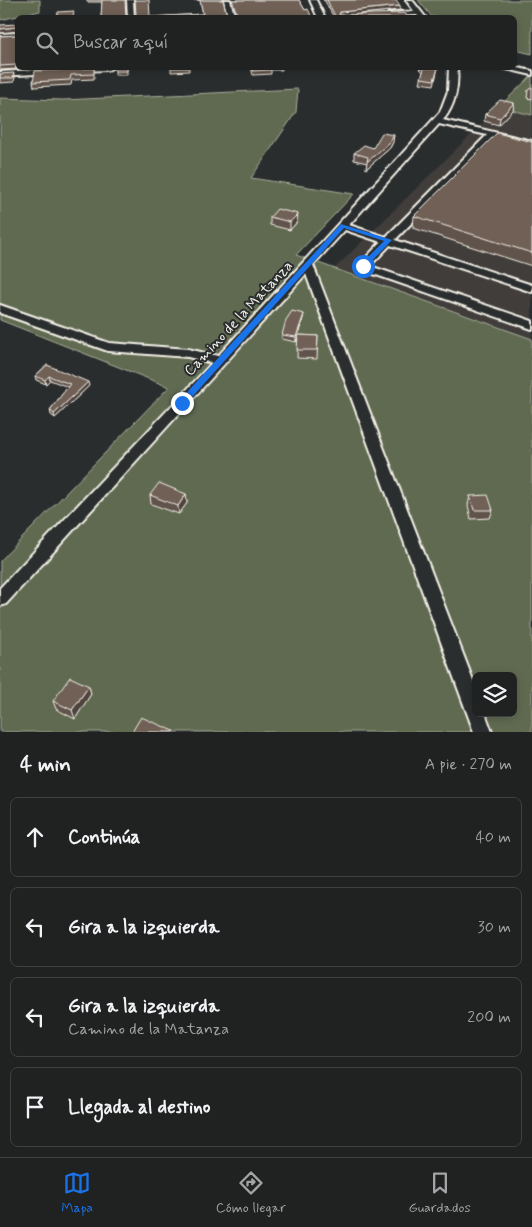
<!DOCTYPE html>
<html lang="es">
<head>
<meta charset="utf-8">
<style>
  :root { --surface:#202222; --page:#282a2a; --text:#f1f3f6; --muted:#a2a4a5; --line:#3d3f40; --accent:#1a73e8 }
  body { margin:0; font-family:Mynerve,sans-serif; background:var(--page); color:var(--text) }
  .controls { position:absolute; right:15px; bottom:15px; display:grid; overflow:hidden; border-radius:8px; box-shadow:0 2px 8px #0003 }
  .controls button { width:45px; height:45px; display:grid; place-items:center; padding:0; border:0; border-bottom:1px solid var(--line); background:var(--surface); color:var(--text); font:25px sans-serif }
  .stop { position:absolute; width:15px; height:15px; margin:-11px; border:4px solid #1a73e8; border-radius:50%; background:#fff }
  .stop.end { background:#1a73e8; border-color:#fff; box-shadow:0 1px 5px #0008 }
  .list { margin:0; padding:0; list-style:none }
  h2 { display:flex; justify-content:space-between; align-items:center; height:65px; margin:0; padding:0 20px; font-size:21px }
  h2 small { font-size:16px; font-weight:400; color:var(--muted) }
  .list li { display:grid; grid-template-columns:32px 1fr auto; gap:15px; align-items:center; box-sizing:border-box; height:80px; margin:0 10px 10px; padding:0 10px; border:1px solid var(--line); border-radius:8px }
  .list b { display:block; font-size:19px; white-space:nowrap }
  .list p { margin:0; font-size:16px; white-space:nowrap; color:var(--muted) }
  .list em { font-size:16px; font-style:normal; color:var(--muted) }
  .icon { flex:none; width:28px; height:28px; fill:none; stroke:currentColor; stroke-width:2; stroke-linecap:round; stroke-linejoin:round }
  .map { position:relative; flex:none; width:532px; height:732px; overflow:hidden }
  .search { position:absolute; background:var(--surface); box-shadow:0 2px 8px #0003; left:15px; right:15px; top:15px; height:55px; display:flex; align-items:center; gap:12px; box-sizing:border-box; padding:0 18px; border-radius:8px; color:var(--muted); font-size:19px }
  .sheet { height:425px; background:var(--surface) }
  nav { display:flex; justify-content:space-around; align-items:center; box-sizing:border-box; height:70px; border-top:1px solid var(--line); background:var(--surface); font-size:14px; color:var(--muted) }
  nav a { display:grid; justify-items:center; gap:2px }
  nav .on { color:var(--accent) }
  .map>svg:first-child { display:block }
  .built { fill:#3f3c3a }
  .green { fill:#616a51; stroke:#aaae9c; fill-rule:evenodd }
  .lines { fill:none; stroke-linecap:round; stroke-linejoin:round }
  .minor-casing { stroke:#f4f1e8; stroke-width:4 }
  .minor { fill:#2a2d2e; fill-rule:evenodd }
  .wall { fill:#60534b; stroke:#f4f1e8 }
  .shaded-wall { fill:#4e433d; stroke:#f4f1e8 }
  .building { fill:#706057; stroke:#f4f1e8 }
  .route { fill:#1a73e8 }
  .labels { text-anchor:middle; stroke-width:4; stroke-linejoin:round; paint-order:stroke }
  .street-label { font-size:15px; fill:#f4f1e8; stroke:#2a2d2e }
</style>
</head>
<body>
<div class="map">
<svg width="532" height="732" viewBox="0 0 532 732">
  <rect width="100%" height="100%" fill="#2a2d2e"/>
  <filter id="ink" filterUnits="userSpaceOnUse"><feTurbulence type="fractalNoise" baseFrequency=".02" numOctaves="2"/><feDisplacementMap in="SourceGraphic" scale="10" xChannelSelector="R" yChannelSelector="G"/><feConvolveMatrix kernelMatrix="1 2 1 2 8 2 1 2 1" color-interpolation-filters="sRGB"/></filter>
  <g filter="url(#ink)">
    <path class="built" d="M499,107L532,115V339L334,269Z"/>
    <path class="green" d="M0,0H40V11L0,20Z
      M418,0H532V54L515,50L514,18L432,17Z
      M532,75V115L499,107Z
      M298,89L296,112L251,178L354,194L296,255L532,339V732H0V561L169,387L0,320V98L63,100ZM476,676H513V713H476Z"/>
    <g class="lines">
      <defs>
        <path id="minor" d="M127,0H133L134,18H128Z
          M224,0H230L235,18H228Z
          M310,0H316L325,18H318Z
          M406,0H412L426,18H419L417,15L388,16V14L390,13L414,11Z
          M18,33V37L0,38V34Z
          M514,67L532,71V75L502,68Z
          M75,68H112L108,70L78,71H75Z
          M449,68H457C459,86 455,106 443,120L532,141V147L495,137L395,240L532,285V292L390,245L370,266L532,321V329L359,269L358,267L359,265L381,242L345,230L313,265L476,688V713H485L492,732H474L306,274L6,604L0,606V588L212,363L188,357L108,351L0,313V305L109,343L188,349L218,356L440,112L448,91ZM439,124L487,135L386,237L349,225Z
          M50,69L54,71L53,73L0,76V72Z"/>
      </defs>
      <use href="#minor" class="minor-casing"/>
      <use href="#minor" class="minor"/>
    </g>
    <path class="wall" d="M87,0H126V16L150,17L203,14L200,0H194H223L227,16H235L236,15L231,0H299L305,10L312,18H101L102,2H87Z
      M323,0H396L400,6V10L359,14L408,18H334L325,1Z
      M18,35L16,69L0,70V36Z
      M94,68V79L72,80L71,85L34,87L33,82Z
      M115,68H127V75H115Z
      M171,68H189V71L171,72Z
      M251,68H282V70H271V74L253,75Z
      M419,68H438L434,85L420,83L423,72Z
      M0,74L15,77L14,82L0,83Z
      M532,87V99L527,98L528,90Z
      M514,103L513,110L499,125L484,121L485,114Z
      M393,142L390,148L366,169L367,163L354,160V153Z
      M532,142V266L413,228L414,216Z
      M270,217L297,222L290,230L270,225Z
      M303,318L296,342L282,339V335Z
      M298,335L318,336L317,359L297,358Z
      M47,365L89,386L55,418L51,415L50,410L68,387L50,380L46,384L36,380L35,376Z
      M186,494L187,503L179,514L151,504L150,495Z
      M470,496L493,510L490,518L471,519L468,505Z
      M89,686L91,694L75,719L56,709L53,701Z"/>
    <path class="shaded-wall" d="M400,6V10L340,16L339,18L340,12Z
      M17,27L18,31L0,33V29Z
      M18,55V63L16,69V65Z
      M514,103L513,110L499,125L500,118Z
      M394,135L393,142L390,148L366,169L367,162Z
      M298,214L297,222L290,230V222Z
      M304,314L303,318L296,342V337Z
      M49,376L50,380L46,384L45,380Z
      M88,382L89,386L55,418L54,414Z
      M186,494L187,503L179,514L178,506Z
      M89,686L91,694L75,719L72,710Z"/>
    <path class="building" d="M102,0H125L126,16H134L136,14L135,0H149L150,17L203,14L200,0H223L227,16H235L237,14L232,0H299L305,10L308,9L312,18H101Z
      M327,0H396L400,6L340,12L339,15L405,13L408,18H336Z
      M74,11L73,18H57L58,12Z
      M18,24V28L17,27L0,29V25Z
      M18,35V55L16,65L0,66V36Z
      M94,68V74L71,75L70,80L33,82L35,71Z
      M115,68H127V71H115Z
      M252,68H270L271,70L253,71Z
      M423,68H438L434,80L421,78L424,69Z
      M14,73L13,78H0V74Z
      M500,100L514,103L500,118L485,114Z
      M382,133L394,135L390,142L367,162L368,157L354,153L364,145L373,148Z
      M497,133L532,142V253L414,216Z
      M277,209L298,214L290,222L270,217Z
      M292,311L304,314L296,337L282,335L286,320Z
      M298,335L318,336L317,350H297Z
      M47,365L88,382L54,414L50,410L70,384L49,376L45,380L35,376Z
      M159,483L186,494L178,506L150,495Z
      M488,495L493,510H474L470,496Z
      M70,677L89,686L72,710L53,701Z
      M141,717L174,731L173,732H132Z"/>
  </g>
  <path class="route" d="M341,224L392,240L365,268H360V265L384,241L344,228L185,405H179V401Z"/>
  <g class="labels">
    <g class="street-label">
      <text transform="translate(238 318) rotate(-47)" y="5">Camino de la Matanza</text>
    </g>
  </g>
</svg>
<div class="controls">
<button><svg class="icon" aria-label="layers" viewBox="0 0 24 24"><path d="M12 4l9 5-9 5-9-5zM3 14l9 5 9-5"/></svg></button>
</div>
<div class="stop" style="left:363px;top:266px"></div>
<div class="stop end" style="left:182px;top:403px"></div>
<div class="search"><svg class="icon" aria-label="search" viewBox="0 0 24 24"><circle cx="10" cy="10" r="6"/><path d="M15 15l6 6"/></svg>Buscar aquí</div>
</div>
<section class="sheet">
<h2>4 min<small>A pie · 270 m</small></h2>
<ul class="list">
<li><svg class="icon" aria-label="ahead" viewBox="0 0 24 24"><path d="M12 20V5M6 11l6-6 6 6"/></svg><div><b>Continúa</b></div><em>40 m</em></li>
<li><svg class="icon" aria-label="left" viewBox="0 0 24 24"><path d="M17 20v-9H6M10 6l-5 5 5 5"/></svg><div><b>Gira a la izquierda</b></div><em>30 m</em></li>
<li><svg class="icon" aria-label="left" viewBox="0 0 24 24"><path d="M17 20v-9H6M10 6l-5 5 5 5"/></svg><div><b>Gira a la izquierda</b><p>Camino de la Matanza</p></div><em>200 m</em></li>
<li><svg class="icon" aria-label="arrive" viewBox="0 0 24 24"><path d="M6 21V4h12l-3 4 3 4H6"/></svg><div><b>Llegada al destino</b></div></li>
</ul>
</section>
<nav>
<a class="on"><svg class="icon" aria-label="map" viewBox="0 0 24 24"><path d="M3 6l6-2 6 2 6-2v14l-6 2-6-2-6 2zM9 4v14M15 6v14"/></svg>Mapa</a>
<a><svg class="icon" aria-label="directions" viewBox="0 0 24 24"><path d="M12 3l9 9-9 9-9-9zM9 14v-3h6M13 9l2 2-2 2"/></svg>Cómo llegar</a>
<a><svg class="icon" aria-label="saved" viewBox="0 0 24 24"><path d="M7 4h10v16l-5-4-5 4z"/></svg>Guardados</a>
</nav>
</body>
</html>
